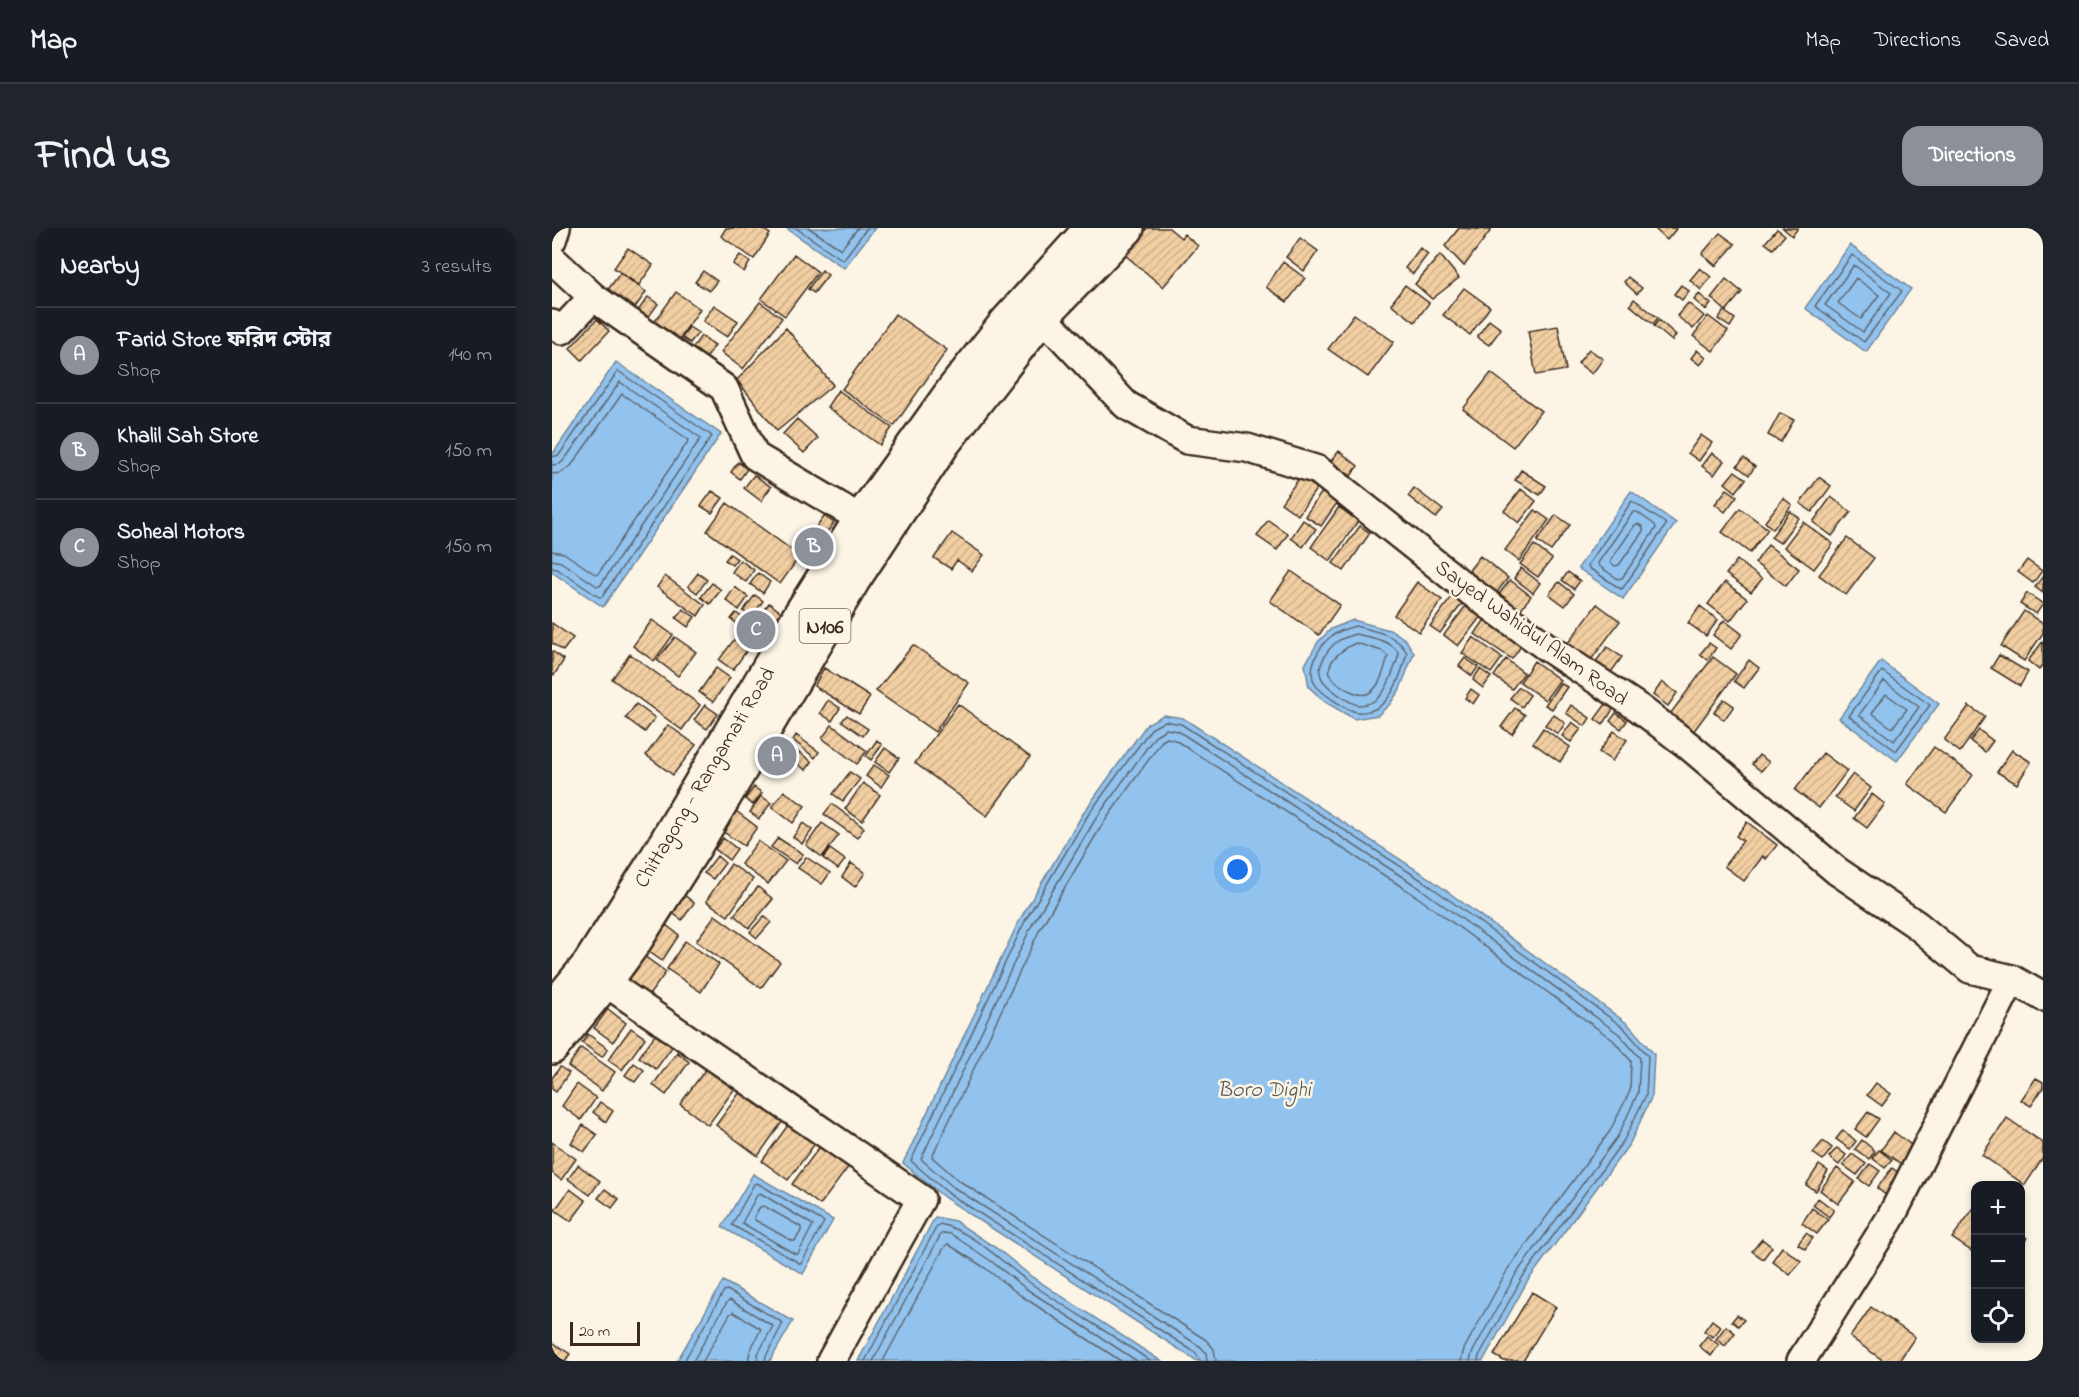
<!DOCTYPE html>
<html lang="en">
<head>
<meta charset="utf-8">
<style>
  :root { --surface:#171b24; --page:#20242c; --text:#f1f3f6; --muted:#9ea1a6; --line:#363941; --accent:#8c9099 }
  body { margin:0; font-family:"Indie Flower","Noto Sans Bengali",sans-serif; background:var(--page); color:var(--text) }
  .controls { position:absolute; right:18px; bottom:18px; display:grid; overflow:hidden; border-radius:12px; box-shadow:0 3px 9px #0003 }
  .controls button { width:54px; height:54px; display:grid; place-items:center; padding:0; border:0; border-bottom:2px solid var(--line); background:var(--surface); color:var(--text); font:30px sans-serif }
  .scale { position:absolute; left:18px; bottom:15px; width:70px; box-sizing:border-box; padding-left:6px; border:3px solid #3b2a1e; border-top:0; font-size:16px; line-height:21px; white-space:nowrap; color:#3b2a1e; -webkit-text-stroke:4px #fcf5e5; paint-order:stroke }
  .you { position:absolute; left:686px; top:642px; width:21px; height:21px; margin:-15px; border:4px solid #fff; border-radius:50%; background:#1a73e8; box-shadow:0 0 0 9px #1a73e833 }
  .badge { display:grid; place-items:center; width:39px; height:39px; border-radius:50%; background:var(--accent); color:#fff; font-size:20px; font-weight:700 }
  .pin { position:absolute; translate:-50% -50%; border:3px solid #fff; box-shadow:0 2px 6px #0006 }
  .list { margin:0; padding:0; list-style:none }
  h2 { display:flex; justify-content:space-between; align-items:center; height:78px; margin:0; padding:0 24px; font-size:26px }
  h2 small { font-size:20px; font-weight:400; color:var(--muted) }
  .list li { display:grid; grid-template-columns:39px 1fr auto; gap:18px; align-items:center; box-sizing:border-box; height:96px; padding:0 24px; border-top:2px solid var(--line) }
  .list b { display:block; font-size:22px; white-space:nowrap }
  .list p { margin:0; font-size:20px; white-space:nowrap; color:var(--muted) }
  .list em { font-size:20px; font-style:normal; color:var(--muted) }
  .icon { flex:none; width:33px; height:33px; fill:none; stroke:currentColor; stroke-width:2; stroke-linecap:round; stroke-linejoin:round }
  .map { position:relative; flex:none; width:1491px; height:1133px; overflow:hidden; border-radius:18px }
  header { display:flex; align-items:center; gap:36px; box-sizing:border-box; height:84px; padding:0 30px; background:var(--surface); border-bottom:2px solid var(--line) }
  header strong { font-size:28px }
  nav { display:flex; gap:33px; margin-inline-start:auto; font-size:21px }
  .intro { display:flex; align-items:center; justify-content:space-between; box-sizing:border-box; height:144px; padding:0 36px }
  h1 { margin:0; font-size:42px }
  .button { padding:15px 27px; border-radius:18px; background:var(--accent); color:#fff; font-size:21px; font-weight:700 }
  main { display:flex; gap:36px; padding:0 36px }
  aside { flex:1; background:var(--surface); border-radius:18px; box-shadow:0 3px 9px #0003 }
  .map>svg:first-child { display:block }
  .water { fill:#92c3ee; stroke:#6f869b; stroke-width:1.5 }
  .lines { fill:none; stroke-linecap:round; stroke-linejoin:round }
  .shore { stroke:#5e6771; stroke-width:1.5 }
  .building { fill:url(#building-hatch); stroke:#3b2a1e; stroke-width:1.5 }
  .minor-casing { stroke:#3b2a1e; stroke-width:32 }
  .highway-casing { stroke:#3b2a1e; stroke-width:38 }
  .minor { stroke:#fcf5e5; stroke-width:27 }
  .highway { stroke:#fcf5e5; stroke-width:33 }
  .labels { text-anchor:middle; stroke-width:5; stroke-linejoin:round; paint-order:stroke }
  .shield { fill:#fcf5e5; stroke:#75675a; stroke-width:1.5 }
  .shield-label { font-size:20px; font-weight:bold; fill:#3b2a1e }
  .street-label { font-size:21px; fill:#3b2a1e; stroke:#fcf5e5 }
  .water-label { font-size:22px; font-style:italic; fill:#55585c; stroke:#fcf5e5 }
</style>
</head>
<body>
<header>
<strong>Map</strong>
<nav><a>Map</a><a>Directions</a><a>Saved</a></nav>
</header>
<div class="intro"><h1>Find us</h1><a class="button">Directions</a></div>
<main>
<aside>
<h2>Nearby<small>3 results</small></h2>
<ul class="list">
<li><span class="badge">A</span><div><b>Farid Store ফরিদ স্টোর</b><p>Shop</p></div><em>140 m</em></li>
<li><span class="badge">B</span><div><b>Khalil Sah Store</b><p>Shop</p></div><em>150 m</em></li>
<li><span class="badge">C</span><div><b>Soheal Motors</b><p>Shop</p></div><em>150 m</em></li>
</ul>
</aside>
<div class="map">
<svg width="1491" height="1133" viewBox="0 0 1491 1133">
  <defs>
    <pattern id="building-hatch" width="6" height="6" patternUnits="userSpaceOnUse" patternTransform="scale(1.5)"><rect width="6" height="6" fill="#f2cfa3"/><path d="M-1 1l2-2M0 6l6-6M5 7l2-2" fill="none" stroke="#d0b28c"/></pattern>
  </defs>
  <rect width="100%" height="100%" fill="#fcf5e5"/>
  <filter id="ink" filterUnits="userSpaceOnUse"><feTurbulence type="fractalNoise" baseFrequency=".0167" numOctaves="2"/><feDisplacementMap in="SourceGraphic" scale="12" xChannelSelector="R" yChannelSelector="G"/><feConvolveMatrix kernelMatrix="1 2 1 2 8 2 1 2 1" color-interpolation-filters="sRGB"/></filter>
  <g filter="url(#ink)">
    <path class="water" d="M234,0H323L292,40Z
      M1298,17L1359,61L1314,124L1253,80Z
      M64,134L169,206L51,379L0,344V227Z
      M1079,263L1124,295L1071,371L1026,340Z
      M801,392L841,403L854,412L862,425L848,461L838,476L826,487L802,491L773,474L757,459L753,437L766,414L779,401Z
      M1329,433L1387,476L1345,533L1287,490Z
      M611,487L631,490L877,650L1076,796L1102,826L1100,868L1078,915L975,1054L931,1133H645L393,970L351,935L468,691L532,584L595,496Z
      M201,946L281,992L251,1046L170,999Z
      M383,989L403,993L447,1022L480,1049L609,1133H306Z
      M171,1053L241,1093L218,1133H125Z"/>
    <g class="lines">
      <path class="shore" d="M244,0L291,32L315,0
        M257,0L289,21L306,0
        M1300,27L1350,63L1312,114L1263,78Z
        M1302,37L1339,65L1311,104L1273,77Z
        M1304,50L1327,67L1309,91L1286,75Z
        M0,229L7,227L66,143L160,208L50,369H47L5,341L0,340
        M0,237L8,236L13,231L68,154L149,210L48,358H45L9,334L0,332
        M0,246L9,245L19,238L70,166L137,212L46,346H43L12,325L0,323
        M1080,273L1113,295L1114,297L1071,360L1069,361L1037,340L1036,337Z
        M1081,284H1085L1103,297L1104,300L1070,350L1066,351L1047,338L1046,335Z
        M1086,296L1091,299V303L1067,337L1063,338L1059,335V332L1083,297Z
        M803,398C823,403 845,406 855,425C850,443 842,472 823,481C819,483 809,485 805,484C796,483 767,464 763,456C754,440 768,416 781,407C787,403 796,400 803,398Z
        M803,406C817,409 840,412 847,426C842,441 835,467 820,474C817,476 809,477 806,477C797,475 772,458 769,449C765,437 776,420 786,413C791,410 798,408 803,406Z
        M804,415L830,423L836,428C833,439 828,460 817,465C807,471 780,455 778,445C774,432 794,419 804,415Z
        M1330,443L1378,477L1344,523L1297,488Z
        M1332,453L1367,479L1342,513L1307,487Z
        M1334,466L1355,481L1340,500L1320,485Z
        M205,955L272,994L249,1036L180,997L202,956Z
        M208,965L261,997L246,1026H243L190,995L205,967Z
        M212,978L249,999V1003L243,1013H240L203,992L202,989L208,979Z
        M132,1133L172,1063L175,1062L231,1095L214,1128L213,1133
        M141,1133L175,1074L178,1072L221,1098L206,1126L205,1133
        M151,1133L178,1086L181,1084L209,1101L198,1123L196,1133
        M313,1133L385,998L388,996C420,1003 451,1035 477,1054C516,1082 559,1105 598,1133
        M321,1133L389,1006L392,1005L399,1006L439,1033L473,1060L585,1133
        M331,1133L393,1018L396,1016L433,1040L468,1067L569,1133
        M648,1133L644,1125L396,965L359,933L473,693L536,587L599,501L613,493L629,496L874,655L1072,800L1096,828L1094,867L1072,912L970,1050L927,1128L926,1133
        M655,1133L654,1125L649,1119L401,959L369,931L480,697L543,592L604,507L614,501L626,503L869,661L1067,806L1088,830L1086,865L1066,908L964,1046L920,1125L918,1133
        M664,1133L662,1121L654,1112L406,952L380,929L488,701L550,597L610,513L615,510L623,512L864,668L1061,812L1079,833L1078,863L1058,903L956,1041L912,1121L909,1133"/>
    </g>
    <path class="building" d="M174,0H209L218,6L202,31L169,8Z
      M595,0H617L629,10L632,6L646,18L611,59L573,27Z
      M907,0L939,2L912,38L893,18Z
      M1106,0H1122L1124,1L1115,12L1104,2Z
      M1231,0H1246L1240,8Z
      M1225,1L1233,7L1221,21L1213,15Z
      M1168,5L1183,16L1164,38L1150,26Z
      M748,10L766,23L752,43L734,29Z
      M76,20L101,37L87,57L62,40Z
      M868,20L876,26L861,46L853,40Z
      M242,26L266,44L233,88L209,71Z
      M188,27L198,34L192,44L181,36Z
      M888,27L907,50L880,71L863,56Z
      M731,34L753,50L735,74L714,59Z
      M1148,40L1159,49L1149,62L1138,52Z
      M270,42L276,47L262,65L256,61Z
      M151,43L165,53L157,63L143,54Z
      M68,45L94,64L82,81L55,63Z
      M1076,49L1090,60L1085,66L1072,54Z
      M1174,51L1190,64L1174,83L1159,70Z
      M853,57L877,75L863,94L839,76Z
      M1129,57L1137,63L1130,72L1122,66Z
      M912,60L938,79L918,107L891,87Z
      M124,64L148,81L126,113L101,96Z
      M1147,66L1159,76L1154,82L1142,72Z
      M96,69L106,76L95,91L85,84Z
      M1082,71L1106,90L1101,96L1078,77Z
      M208,74L230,90L191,141L169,124Z
      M1136,75L1152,88L1141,101L1125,88Z
      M162,77L186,93L175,109L151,93Z
      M1172,83L1183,91L1178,99L1166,91Z
      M343,86L395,122L342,198L290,161Z
      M802,86L842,114L816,149L776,121Z
      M1156,88L1176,103L1161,123L1141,108Z
      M45,91L57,103L30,132L18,120Z
      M937,92L949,101L937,117L925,109Z
      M1107,92L1124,107L1120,113L1102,98Z
      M1006,98L1014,142L984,147L976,103Z
      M137,99L146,105L138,115L130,110Z
      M234,100L281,157L225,203L185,152Z
      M149,108L163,117L153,132L139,122Z
      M1037,121L1051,131L1040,146L1026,135Z
      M1145,122L1154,130L1148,137L1139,130Z
      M939,145L989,183L961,219L911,181Z
      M286,162L340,200L328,217L275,179Z
      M1228,185L1242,192L1229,214L1216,207Z
      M245,191L266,210L252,225L231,206Z
      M1149,207L1160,215L1147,233L1136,225Z
      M787,223L806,238L799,248L779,233Z
      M1160,225L1172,233L1162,247L1150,238Z
      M1192,230L1203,239L1197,247L1185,238Z
      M186,234L195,241L188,251L179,244Z
      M969,242L994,258L988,267L963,252Z
      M1183,243L1194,251L1184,264L1173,255Z
      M202,247L219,259L209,273L192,260Z
      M748,249L765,260L746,287L729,275Z
      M1267,249L1279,258L1260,284L1248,275Z
      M862,260L891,282L884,290L856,268Z
      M969,261L984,273L967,295L952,283Z
      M1175,261L1185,268L1173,284L1163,276Z
      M160,263L171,270L160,285L149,278Z
      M770,264L785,275L769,298L753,288Z
      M1279,269L1299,284L1280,308L1261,294Z
      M1231,270L1240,277L1221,301L1213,294Z
      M175,275L248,328L228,356L155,303Z
      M787,279L806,293L778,333L759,319Z
      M1188,280L1216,301L1198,325L1170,304Z
      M983,282L997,292L967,333L953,322Z
      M1238,283L1247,290L1228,315L1219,309Z
      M1004,287L1018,297L999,323L985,313Z
      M272,288L282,295L271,310L261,303Z
      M716,292L736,306L725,322L705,308Z
      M751,292L764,301L751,319L739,310Z
      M1251,294L1281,316L1262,341L1232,319Z
      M808,298L818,305L792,343L781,335Z
      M400,305L432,327L420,343L405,332L399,341L382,330Z
      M258,310L271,320L266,327L252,318Z
      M1295,310L1322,330L1294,367L1267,347Z
      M982,317L1000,331L986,349L968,336Z
      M1216,317L1247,341L1234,358L1203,335Z
      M178,326L185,331L180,337L173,332Z
      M928,328L956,350L939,372L911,350Z
      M188,332L202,342L194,354L180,344Z
      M1185,332L1210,351L1199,364L1174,346Z
      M1475,332L1490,343L1481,355L1466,344Z
      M969,340L988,355L981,365L962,350Z
      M739,343L788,377L767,407L718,373Z
      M1016,344L1028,353L1022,361L1010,352Z
      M146,345L155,352L145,365L136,358Z
      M206,345L218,354L211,365L198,356Z
      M113,348L153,377L146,388L105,359Z
      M1491,348V365L1483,359Z
      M958,352L979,368L964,387L943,371Z
      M865,354L890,372L867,404L842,387Z
      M1007,354L1022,366L1013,378L997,366Z
      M1173,354L1195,371L1178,393L1156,376Z
      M160,355L169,362L158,376L149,369Z
      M183,359L196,369L187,382L174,372Z
      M1475,365L1491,376L1484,386L1468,376Z
      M902,366L912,373L888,405L878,398Z
      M203,367L211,373L200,389L191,383Z
      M217,375L233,387L224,399L208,387Z
      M915,376L929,388L906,418L892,407Z
      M1045,376L1068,393L1036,436L1013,419Z
      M1148,378L1166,392L1154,408L1136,395Z
      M131,381L143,389L136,399L124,390Z
      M1472,383L1491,396V405L1472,433L1449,418Z
      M184,385L198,395L193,401L179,391Z
      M934,390L972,414L960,431L923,406Z
      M205,391L214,397L203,413L194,406Z
      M100,392L121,407L102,433L81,418Z
      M1172,392L1190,406L1179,421L1161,407Z
      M0,395L21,410L11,423L0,415Z
      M187,405L200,415L181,442L167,432Z
      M123,409L144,424L126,448L105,432Z
      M921,409L950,430L939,445L910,425Z
      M1491,413V437L1487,442L1476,433Z
      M1157,415L1164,420L1156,432L1148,426Z
      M361,417L417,455L383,504L324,463Z
      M1055,419L1070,429L1057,447L1042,436Z
      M0,423L12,432L2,447L0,446Z
      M78,426L148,477L130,502L60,451Z
      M1447,427L1476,444L1468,458L1439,440Z
      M1161,429L1184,446L1141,504L1118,486Z
      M913,430L926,439L920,448L907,438Z
      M954,431L972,445L960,461L942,448Z
      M1197,432L1207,440L1192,460L1182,453Z
      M982,433L1008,452L993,472L968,454Z
      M164,440L178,450L161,474L147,464Z
      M272,440L318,469L307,486L262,458Z
      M928,441L939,449L931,460L921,452Z
      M1110,454L1125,465L1116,478L1101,467Z
      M1008,455L1015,459L1000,481L993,477Z
      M967,459L978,467L970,479L958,470Z
      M919,461L927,467L921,476L913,470Z
      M1172,471L1182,478L1172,492L1162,484Z
      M276,472L288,480L280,493L268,485Z
      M84,476L103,490L93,504L74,490Z
      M406,476L478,529L435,588L363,535Z
      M1054,476L1061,481L1051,497L1043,491Z
      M153,477L166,486L155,501L142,492Z
      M1019,477L1038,490L1033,498L1014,485Z
      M1417,478L1433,489L1408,524L1392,512Z
      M963,480L973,487L960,506L949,499Z
      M1064,485L1075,493L1069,501L1058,493Z
      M1001,486L1013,495L1006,506L993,497Z
      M295,487L316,501L311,508L290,493Z
      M1020,494L1029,501L1019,514L1010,508Z
      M116,497L144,517L121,547L94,527Z
      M280,497L315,523L305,536L270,510Z
      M991,500L1018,519L1008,534L981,515Z
      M1427,502L1441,513L1433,524L1418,513Z
      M1062,503L1075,512L1060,533L1047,524Z
      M244,507L267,524L263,530L241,512Z
      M325,512L330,517L319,532L314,528Z
      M226,515L237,523L224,540L214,533Z
      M1382,519L1421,547L1394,584L1355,556Z
      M333,520L347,530L337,544L323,534Z
      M1460,522L1479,534L1465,556L1445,544Z
      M247,524L260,534L254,542L241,533Z
      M1271,525L1295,543L1267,580L1243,562Z
      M1207,527L1217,534L1209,543L1200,536Z
      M322,537L337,547L329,559L314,548Z
      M298,544L308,551L291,573L281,566Z
      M1301,546L1319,560L1302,583L1283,569Z
      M311,555L328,567L310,593L293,581Z
      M202,559L210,565L201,577L193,571Z
      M232,563L253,578L241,595L220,579Z
      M1320,566L1333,576L1315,600L1302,590Z
      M209,568L219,575L207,591L198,584Z
      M280,576L312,600L305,610L272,586Z
      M180,580L205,599L192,618L166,600Z
      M1195,594L1225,617L1214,631L1211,628L1192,653L1172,638L1191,613L1184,608Z
      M251,595L260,602L250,616L241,609Z
      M270,595L287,607L270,629L254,617Z
      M171,610L185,621L177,632L163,621Z
      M226,610L251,626L244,636L219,619Z
      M206,613L234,633L216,656L189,636Z
      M278,621L293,632L286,641L271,630Z
      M165,628L173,635L161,651L152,645Z
      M254,629L278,645L270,656L246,640Z
      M299,635L313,645L303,659L290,649Z
      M179,636L201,651L176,688L154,673Z
      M206,659L221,671L197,700L182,687Z
      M131,666L142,675L130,692L119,684Z
      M163,687L228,734L209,760L144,713Z
      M212,688L219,694L205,710L198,704Z
      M114,697L127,707L110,733L96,723Z
      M133,713L167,736L149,764L115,741Z
      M88,725L114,744L92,774L66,755Z
      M56,781L74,795L61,814L42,800Z
      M79,800L93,810L70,842L56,832Z
      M36,806L56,821L50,829L30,815Z
      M103,807L120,819L104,841L87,829Z
      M29,820L63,844L50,863L16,838Z
      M125,824L137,834L114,867L101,857Z
      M82,835L92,842L83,854L73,847Z
      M156,838L184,859L156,897L128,876Z
      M8,839L17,845L4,864L0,861V850Z
      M1484,850L1491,854V860L1479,878L1469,872Z
      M1324,855L1339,866L1330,878L1315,867Z
      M25,856L44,870L29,892L10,878Z
      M191,860L233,890L206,928L164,897Z
      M48,874L61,883L54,894L41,884Z
      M1316,884L1327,891L1314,909L1303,901Z
      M1455,890L1491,915V930L1473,957L1430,927Z
      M239,893L265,913L236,952L210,933Z
      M31,897L45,907L32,924L19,915Z
      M1291,902L1304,913L1298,921L1284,911Z
      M1342,904L1363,920L1351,937L1329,922Z
      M1310,912L1323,923L1317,931L1303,921Z
      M1271,913L1280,920L1271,932L1261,925Z
      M0,914L24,931L9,952L0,945Z
      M269,917L297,938L268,977L240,956Z
      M1285,920L1294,927L1287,937L1277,929Z
      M1327,922L1340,932L1333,940L1320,930Z
      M1300,926L1314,936L1305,947L1291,937Z
      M1318,936L1328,943L1317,958L1307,951Z
      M26,937L48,953L38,967L16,951Z
      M1267,937L1276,943L1264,963L1254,957Z
      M1285,940L1303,954L1286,976L1268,962Z
      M1340,940L1351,948L1335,968L1325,960Z
      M18,961L34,973L19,993L3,982Z
      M53,961L67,971L60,980L46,970Z
      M1266,970L1282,982L1277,989L1261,977Z
      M1424,977V1026L1400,1010Z
      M1260,980L1276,992L1265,1006L1250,995Z
      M1254,1005L1261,1010L1253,1021L1246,1016Z
      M1468,1006L1475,1010L1468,1020Z
      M1210,1011L1220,1019L1211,1031L1200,1023Z
      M1230,1019L1249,1033L1238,1047L1220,1033Z
      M980,1064L1004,1079L971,1133H952L942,1127Z
      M1319,1079L1363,1109L1347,1133H1332L1298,1109Z
      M1185,1087L1192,1092L1186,1098L1180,1093Z
      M1160,1092L1169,1099L1161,1109L1152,1103Z
      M1174,1098L1183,1105L1173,1118L1164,1111Z
      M1155,1108L1167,1117L1159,1128L1147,1118Z
      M0,1114L18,1126L13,1133H0Z"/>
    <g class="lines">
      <defs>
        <path id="minor" d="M0,12L4,0
          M0,31L41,69
          M490,88L574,177L635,212L695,220L766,242L918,363L996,420L1087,480L1137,518L1285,643L1365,697L1418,741L1460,751
          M0,96L10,102L41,69L172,160L203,228L309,291
          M53,754L369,971L279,1133
          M1249,1133L1338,991L1460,751L1491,769"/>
        <path id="highway" d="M0,782L37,737L102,635L250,384L309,291L400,164L455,94L540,0
          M0,819L53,754L82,714L141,621L301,352L392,214L490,88L575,0"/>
      </defs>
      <use href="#minor" class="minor-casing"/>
      <use href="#highway" class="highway-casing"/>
      <use href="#minor" class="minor"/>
      <use href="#highway" class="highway"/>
    </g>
  </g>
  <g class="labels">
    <rect class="shield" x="247.5" y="381" width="51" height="34" rx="4.5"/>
    <g class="shield-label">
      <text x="273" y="405">N106</text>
    </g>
    <g class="street-label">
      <text transform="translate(980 404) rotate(36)" y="7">Sayed Wahidul Alam Road</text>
      <text transform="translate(152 549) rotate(-59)" y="7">Chittagong - Rangamati Road</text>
    </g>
    <g class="water-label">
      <text x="712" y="868">Boro Dighi</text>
    </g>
  </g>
</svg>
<div class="controls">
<button>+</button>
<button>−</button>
<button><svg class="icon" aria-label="locate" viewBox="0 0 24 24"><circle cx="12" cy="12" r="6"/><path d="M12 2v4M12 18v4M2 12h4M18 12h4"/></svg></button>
</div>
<div class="scale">20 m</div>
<div class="you"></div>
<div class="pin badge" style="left:225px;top:528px">A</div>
<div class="pin badge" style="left:262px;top:319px">B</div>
<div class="pin badge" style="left:204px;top:402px">C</div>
</div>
</main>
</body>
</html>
